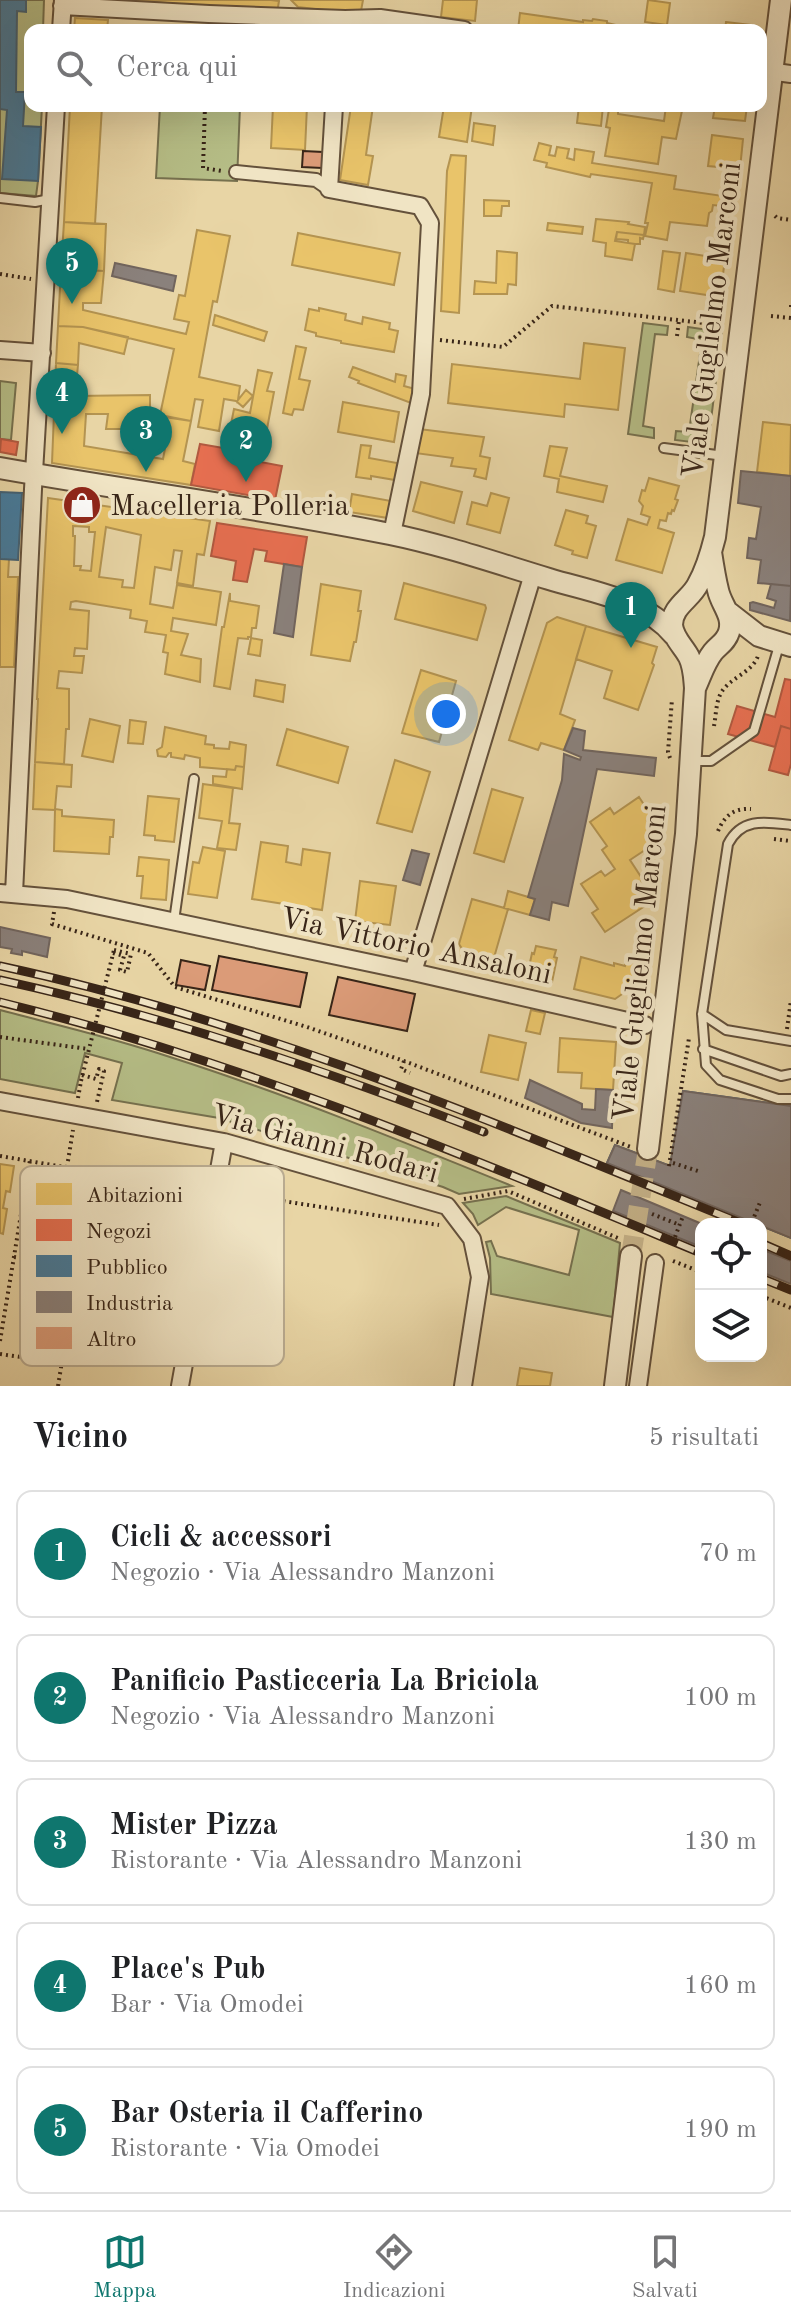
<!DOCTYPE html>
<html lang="it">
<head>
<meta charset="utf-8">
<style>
  :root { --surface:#fff; --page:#f2f2f2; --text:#202124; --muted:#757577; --line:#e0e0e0; --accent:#0f766e }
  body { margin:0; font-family:"Old Standard TT",serif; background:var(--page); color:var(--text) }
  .controls { position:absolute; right:24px; bottom:24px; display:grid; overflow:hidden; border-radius:16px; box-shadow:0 8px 32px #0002 }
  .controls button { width:72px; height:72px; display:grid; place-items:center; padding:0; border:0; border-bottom:2px solid var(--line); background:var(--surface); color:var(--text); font:40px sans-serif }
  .you { position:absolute; left:446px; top:714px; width:28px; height:28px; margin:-20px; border:6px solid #fff; border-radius:50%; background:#1a73e8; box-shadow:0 0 0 12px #1a73e833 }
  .badge { display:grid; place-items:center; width:52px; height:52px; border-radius:50%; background:var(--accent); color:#fff; font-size:26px; font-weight:700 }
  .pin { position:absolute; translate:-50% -66px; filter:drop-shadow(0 2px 4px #0008) }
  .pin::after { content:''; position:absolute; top:42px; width:28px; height:24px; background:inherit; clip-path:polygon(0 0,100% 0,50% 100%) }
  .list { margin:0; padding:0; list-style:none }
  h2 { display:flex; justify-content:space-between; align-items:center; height:104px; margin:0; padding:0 32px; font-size:34px }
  h2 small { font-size:26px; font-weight:400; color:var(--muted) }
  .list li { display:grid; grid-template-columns:52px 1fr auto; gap:24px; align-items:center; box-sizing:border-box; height:128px; margin:0 16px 16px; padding:0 16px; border:2px solid var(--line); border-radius:16px }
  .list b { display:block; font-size:30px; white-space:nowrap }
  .list p { margin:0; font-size:26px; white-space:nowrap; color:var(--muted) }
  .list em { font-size:26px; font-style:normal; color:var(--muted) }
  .icon { flex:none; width:44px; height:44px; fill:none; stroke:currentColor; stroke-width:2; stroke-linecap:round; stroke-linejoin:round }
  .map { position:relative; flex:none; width:791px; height:1386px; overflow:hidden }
  .search { position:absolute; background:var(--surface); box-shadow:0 8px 32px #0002; left:24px; right:24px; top:24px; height:88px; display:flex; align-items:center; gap:20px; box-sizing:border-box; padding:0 28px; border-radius:16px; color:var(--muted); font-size:30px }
  .sheet { height:824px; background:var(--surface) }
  nav { display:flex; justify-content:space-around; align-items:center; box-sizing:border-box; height:112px; border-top:2px solid var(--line); background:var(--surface); font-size:22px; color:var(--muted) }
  nav a { display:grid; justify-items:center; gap:4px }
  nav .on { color:var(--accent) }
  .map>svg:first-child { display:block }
  .green { fill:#b5bd86; stroke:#76714f; stroke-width:2 }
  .homes { fill:#e9c46a; stroke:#b49451; stroke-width:2; fill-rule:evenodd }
  .shops { fill:#e76f51; stroke:#b25940; stroke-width:2 }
  .public { fill:#457b9d; stroke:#416175; stroke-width:2; fill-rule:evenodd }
  .industry { fill:#8a817c; stroke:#71655e; stroke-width:2 }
  .building { fill:#db9b78; stroke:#382518; stroke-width:2 }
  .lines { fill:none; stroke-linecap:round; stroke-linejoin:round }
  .tertiary-tunnel { stroke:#c5b289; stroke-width:20; stroke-dasharray:20 10; stroke-linecap:butt }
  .service-casing { stroke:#64513b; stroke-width:12 }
  .pedestrian-casing { stroke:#64513b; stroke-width:16 }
  .minor-casing { stroke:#64513b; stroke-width:20 }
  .tertiary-casing { stroke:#64513b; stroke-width:24 }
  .path { stroke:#382518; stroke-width:4; stroke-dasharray:2 4; stroke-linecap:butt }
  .service { stroke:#f0e4c4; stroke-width:8 }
  .pedestrian { stroke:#f0e4c4; stroke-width:12 }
  .minor { stroke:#f0e4c4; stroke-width:16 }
  .tertiary { stroke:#f0e4c4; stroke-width:20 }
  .rail-casing { stroke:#382518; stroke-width:9 }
  .rail { stroke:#f0e4c4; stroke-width:6; stroke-dasharray:18; stroke-linecap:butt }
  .path-bridge { stroke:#382518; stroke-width:4; stroke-dasharray:2 4; stroke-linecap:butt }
  .labels { text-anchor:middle; stroke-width:8; stroke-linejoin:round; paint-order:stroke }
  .street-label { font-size:30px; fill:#382518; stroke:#f0e4c4 }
  .poi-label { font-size:30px; fill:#382518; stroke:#f0e4c4; text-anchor:start }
  .key { fill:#f0e4c4; stroke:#b9ab90; stroke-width:2 }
  .key-label { font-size:22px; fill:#382518 }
</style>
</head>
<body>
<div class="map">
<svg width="791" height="1386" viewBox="0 0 791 1386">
  <rect width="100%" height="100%" fill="#e8d5a5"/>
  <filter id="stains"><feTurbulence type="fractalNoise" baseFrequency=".0025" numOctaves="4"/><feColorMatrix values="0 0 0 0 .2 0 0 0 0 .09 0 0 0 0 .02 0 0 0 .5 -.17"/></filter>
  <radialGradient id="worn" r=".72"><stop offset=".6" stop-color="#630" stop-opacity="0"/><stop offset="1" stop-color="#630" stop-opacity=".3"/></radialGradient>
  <path class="green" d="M0,0H44L43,30H30V106H42L38,181L36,196L0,193Z
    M160,106H240L237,181L156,178Z
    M643,323L668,326L667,335L655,334L643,426L654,428V438L628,434Z
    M688,327L722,332L708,444L675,440L676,431L689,432L702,340L687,337Z
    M0,381L16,383L11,440L0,439Z
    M0,1010C57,1025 114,1038 170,1057C286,1094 399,1140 512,1186L459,1194L443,1187L219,1118L112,1100L122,1063L85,1053L75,1093L0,1079Z
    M506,1196L620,1243L613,1317L491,1294L490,1258L486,1242L491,1241L497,1256L569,1275L579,1230L506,1207L478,1225L473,1214L463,1203Z"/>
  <path class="homes" d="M134,0H271L279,1L277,13Z
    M291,0H363L361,11L349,13L298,7Z
    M443,0H477L475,21L441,17Z
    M648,0L670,3L667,25L645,22Z
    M520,13L583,22V20L592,21L593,19L607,21V23L616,25L615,30H518Z
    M75,18L108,20L107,30H74Z
    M726,22L752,25L751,30H725Z
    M398,24V30H336L337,26Z
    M70,106H102L95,224L64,222Z
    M273,106H307L305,150L271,148Z
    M351,106H373L366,155L373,156L368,185L340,180Z
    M444,106H472L467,142L439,137Z
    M579,106H603L601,126L577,123Z
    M666,106H683L676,139L662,137L658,164L605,156L610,128L606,127L609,109L618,110V114L664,121Z
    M715,106H747L745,121L713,118Z
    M474,123L495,126L493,145L472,141Z
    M712,135L743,139L740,169L708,166Z
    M539,143L551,146L549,155L555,156L557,147L569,149L567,158L574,160L575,149L594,152L592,163L676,176L674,189L723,196L722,206L713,205L712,211L709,213L707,226L670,222L667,240L645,236L648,223H645L652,183L591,174L590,177L546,167L547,163L534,160Z
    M451,155L466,156L459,313L441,311L447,171Z
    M484,200L509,201V206H502L501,216H484Z
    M596,219L629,222L628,224L645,227L644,235L617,232L615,241L635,244L632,260L605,256L606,243L593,241Z
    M64,222L106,224L104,271L61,269Z
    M548,223L583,227L582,234L547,230Z
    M197,230L230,236L217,302L213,301L199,377L240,386L238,400L246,390L253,396L243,407L236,401L224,399L219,431L198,427L203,400L195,399L191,421L160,415L174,349L83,327L58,326L61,269L104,271L101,303H83V310L186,334L189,322L174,319L179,295L185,296Z
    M617,232L644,235L643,239L640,238V244H635L628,243V240L616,239Z
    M298,233L400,253L394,285L292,265Z
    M497,251L517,253L516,285L508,284L507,294H474L475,281L496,283Z
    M663,251L680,253L674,292L658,289Z
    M686,253L725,259L720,297L680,291Z
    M319,308L346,314L345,320L362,324L363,317L390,323L389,329L398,331L394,352L341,343V341L316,336V333L305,330L309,309L319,311Z
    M215,315L267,332L264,341L213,325Z
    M58,326L83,327L128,337L124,354L79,343L78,365L56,363Z
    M584,343L625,348L618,410L565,404L564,417L448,403L452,364L580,379Z
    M296,346L306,348L299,379L310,381L303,410L294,409L292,415L283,413Z
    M56,363L78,365L75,396L150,395V415L191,421L183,461L195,464L191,485L52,463ZM86,414H108L106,429H133V425H139V429L168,433L163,459L84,446Z
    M353,367L395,382L396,374L406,376L404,386L415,389L411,403L358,383L359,381L349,377Z
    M258,370L272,373L267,391L274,392L262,455L241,451L244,437L229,434L234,409L250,413Z
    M343,402L399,412L394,442L338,432Z
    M763,422L791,425L790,476L757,472Z
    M419,429L484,437L480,456L490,458L486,479L474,476L476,469L451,466L453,458L415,453Z
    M361,445L371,446L369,458L397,463L395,480L371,476V479L356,477Z
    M550,446L567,448L560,476L607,486L603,502L557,492L559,479L544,476Z
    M649,478L679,486L675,499L678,500L674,511L672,510L671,514L668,513L666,521L660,520L658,528L674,533L662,573L616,560L628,519L647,525L650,517L641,514L643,506L639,501L642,490L645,491Z
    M421,482L462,492L454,523L413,511Z
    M491,493L509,498L500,533L467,524L472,502L487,506Z
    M352,494L391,501L388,518L349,512Z
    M48,498L210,521L204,555L197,554L193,586L177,583L182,551L174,550L171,570L155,567L150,604L173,608L177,585L221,592L216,625L173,618L171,631L188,634L181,655L201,659L200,682L165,674L168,653L163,652L166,635L145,632L147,621L130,618L131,610L76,601L71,602L70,609L89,611L87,649L75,648L74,656H84L82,673L59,671L57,688L69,689V729H66L64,764L35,762L38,699H37ZM73,526L89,527V532H95L91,571L80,570L81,566H74L75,536H73ZM106,527L141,535L134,588L122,587L123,580L99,577Z
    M566,510L588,516L586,523L596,526L587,558L572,554L573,551L555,545Z
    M0,559H9L8,577H18L14,667H0Z
    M404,583L485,605L486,608L477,640L395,619Z
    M321,584L361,591L358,611H361L356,642H354L350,661L311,655Z
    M230,593V601L259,606L256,628H252L251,637H248V639L238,638L230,689L214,686L222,627H224Z
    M557,617L586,626L560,714L575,720L564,750L541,743L538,750L509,740L547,623Z
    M586,626L657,647L652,663L654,665L638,710L604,698L612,671L576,659Z
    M251,638L262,640L260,656L248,654Z
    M421,670L456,681L439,742L402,733Z
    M256,680L285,685L283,702L254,696Z
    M90,719L120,726L113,762L82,756Z
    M130,720L146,722L143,744L128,743Z
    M165,727L206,736L205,744L214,745V748L229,749L230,742L246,745L244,767L236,766L235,770L200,767V758L185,755L184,759L171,757V753H169L166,757L158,756L157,750L162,747Z
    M287,729L348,747L338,783L277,765Z
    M395,760L430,772L412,832L377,823Z
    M35,762L72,765L71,787L57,786L55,809L62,810V816L114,820L113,837H110L109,854L54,851L55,810L33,809Z
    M236,766L244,767L242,789L213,784V776L226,777L227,769L235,770Z
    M203,784L233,788L229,823L240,824L236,850L217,848L222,821L199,818Z
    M492,789L523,798L504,862L474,853Z
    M148,796L179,799L174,842L155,840V836L144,835Z
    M639,797L652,817L647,821L657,837V842L630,860L643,880L638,883L648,900V904L605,932L592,913L598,909L581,884L601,871L605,876L615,869L602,850L607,846L590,822L610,808L614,814Z
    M261,842L288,846L286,862L301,865L303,849L330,853L322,910L252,899Z
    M203,847L225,851L217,898L188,894L193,862L199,863Z
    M139,857L169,860L166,900L141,898L143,876H137Z
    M360,881L396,886L390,925L355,921Z
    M508,891L535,899L530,915L504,908Z
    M472,899L508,909L493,961L464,952L459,944Z
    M536,946L556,950L554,957L557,958L552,982L527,977L532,953L534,954Z
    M581,957L614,966V963L625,966L626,961L641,964L638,983L615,999L574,989Z
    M531,1010L545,1013L540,1034L526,1031Z
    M489,1035L526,1043L518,1080L481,1072Z
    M560,1038L616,1042L613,1090L581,1088L582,1073L558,1072Z
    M0,1164L14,1166L10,1192L6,1191L3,1208L7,1209L3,1234L0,1233Z
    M520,1368L552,1373L550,1386H517Z"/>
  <path class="shops" d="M1,439L18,442L16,455L0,452Z
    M200,444L241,451L240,458L282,466L275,500L191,485Z
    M217,523L307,537L302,567L265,561L267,551L254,549L247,582L233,580L236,561L211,556Z
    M785,679L791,680V729L781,726L775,747L728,734L737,706L775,717Z
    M781,726L791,729V764L788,775L769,770Z"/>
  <path class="public" d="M0,0H26V12L17,11L16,92H25L23,126L41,127L38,181L2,179L7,110L0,109Z
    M0,492L22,493L18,560L0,559Z
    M683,1091L791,1106V1120L780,1119L773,1170L791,1173V1238L607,1163L615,1145L670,1166ZM694,1105L733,1110L724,1161L686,1155Z"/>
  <path class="industry" d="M115,263L176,276L173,291L112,276Z
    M741,471L791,476V586L758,583L761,560L747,558L749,538L756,539L761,507L738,503Z
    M284,564L302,567L293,637L274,633Z
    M771,584L791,586L790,621L750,610V603L753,602L774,608L776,601L767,598Z
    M573,728L585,731L583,750L656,758L654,776L597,769L568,906L552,902L549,920L530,915L535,899L528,897L562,780L564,754L580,760L581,757L564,750Z
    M412,850L429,854L420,885L403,880Z
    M0,927L50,938L47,957L22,951V955L11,953L12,949L0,947Z
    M530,1080L582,1104V1109L595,1110L596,1089L613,1090L612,1128L581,1123L525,1098Z
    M683,1091L791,1106V1238L607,1163L615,1145L670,1166Z
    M621,1190L702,1224L701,1247L613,1211Z
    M761,1249L791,1261V1284L761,1272Z"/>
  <path class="building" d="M303,151L323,152L322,168L302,167Z
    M219,956L307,973L300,1007L212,990Z
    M181,960L210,966L205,990L176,985Z
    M338,977L415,994L407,1031L329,1015Z"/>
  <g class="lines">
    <path class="tertiary-tunnel" d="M631,1256L648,1149"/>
    <defs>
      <path id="service" d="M0,198L35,202L50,199
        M664,448L724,456
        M691,761H711L754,731L780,642
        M791,825C766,822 742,817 728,844L702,1014L706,1065L720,1080L778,1099H791
        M174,921L194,779
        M702,1014L726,1030L791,1041
        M703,1049L781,1076L791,1074"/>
      <path id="pedestrian" d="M236,172L316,180L329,189"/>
      <path id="minor" d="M62,6L209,14L345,19L380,18L464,30
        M61,30L63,0
        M761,70L791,74
        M334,106L329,189L420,206L430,223L421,394L392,534
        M0,350L42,353
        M0,893L67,899L413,972L645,1025
        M14,894L33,489L56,106
        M413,972L533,574
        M0,1101L224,1142L447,1206L472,1239L480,1277L463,1386
        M180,1386L224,1142
        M638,1386L655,1263"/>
      <path id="tertiary" d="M0,468C130,491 261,508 390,534C444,545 496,563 549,579C591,592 644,599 674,635
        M728,612L759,636L791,646
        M696,686C701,675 705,662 713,652C719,645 726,642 729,632C734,616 721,605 718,590C715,578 713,565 711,552
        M648,1149L686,834L695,688C694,677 694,667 689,657C684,647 673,638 672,625C672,606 691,599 698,584C706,570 711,553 715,537L781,0
        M615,1386L631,1256"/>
    </defs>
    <use href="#service" class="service-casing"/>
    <use href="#pedestrian" class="pedestrian-casing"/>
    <use href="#minor" class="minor-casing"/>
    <use href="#tertiary" class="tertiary-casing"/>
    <path class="path" d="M205,106L203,168L222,171
      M775,216L777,218L791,220
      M0,274L31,279
      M791,305V311
      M771,316L791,318
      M677,336L679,320
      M440,340L503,347L552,306L722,325
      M714,726C716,715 716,702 721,693C729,678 752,673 758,656
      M670,758L668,752L672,699
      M718,831C725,815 734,808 751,809
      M774,839L791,841
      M54,912L52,924L148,953L175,987L307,1027L404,1061L631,1147
      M114,950L131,954
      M113,953L124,956L120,970L127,972L131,954
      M787,1029L791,1000
      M0,1037L88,1049
      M404,1061L401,1069L410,1073
      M82,1075L96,1079L99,1069L104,1071L97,1102
      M78,1098L81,1081
      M0,1156L180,1187L198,1183
      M673,1163L701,1172
      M669,1166L689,1038
      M67,1167L73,1130
      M230,1193L439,1225
      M464,1199L508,1191L620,1239
      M652,1214L680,1225
      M752,1222L761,1200
      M675,1237L683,1216
      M14,1257L77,1265
      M673,1261L701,1272
      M761,1296L791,1308
      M0,1341L30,1160
      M0,1354L62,1363
      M58,1386L93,1171"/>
    <use href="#service" class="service"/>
    <use href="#pedestrian" class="pedestrian"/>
    <use href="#minor" class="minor"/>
    <use href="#tertiary" class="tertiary"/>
    <defs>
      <path id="rail" d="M0,966C258,1021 500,1125 743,1224
        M0,980C166,1016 326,1070 484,1132
        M0,1002C242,1061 471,1158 701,1253
        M761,1243L791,1256
        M761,1278L791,1290"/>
    </defs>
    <use href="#rail" class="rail-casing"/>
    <use href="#rail" class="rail"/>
    <path class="path-bridge" d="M81,1081L114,950"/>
  </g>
  <defs>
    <symbol id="shop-disc" viewBox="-11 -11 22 22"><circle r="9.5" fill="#8f2418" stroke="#f0e4c4"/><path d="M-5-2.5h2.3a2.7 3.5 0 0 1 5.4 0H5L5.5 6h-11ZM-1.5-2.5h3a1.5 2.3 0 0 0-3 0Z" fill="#fff"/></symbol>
  </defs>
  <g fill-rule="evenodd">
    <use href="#shop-disc" x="60" y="483" width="44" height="44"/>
  </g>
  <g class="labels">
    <g class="street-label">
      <text transform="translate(711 320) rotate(-83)" y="10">Viale Guglielmo Marconi</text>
      <text transform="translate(416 945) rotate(12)" y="10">Via Vittorio Ansaloni</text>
      <text transform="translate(639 963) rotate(-84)" y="10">Viale Guglielmo Marconi</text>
      <text transform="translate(325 1143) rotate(15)" y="10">Via Gianni Rodari</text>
    </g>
    <g class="poi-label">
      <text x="110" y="515">Macelleria Polleria</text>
    </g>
  </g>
  <rect x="20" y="1166" width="264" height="200" rx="12" class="key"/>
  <rect x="36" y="1183" width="36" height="22" fill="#e9c46a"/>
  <rect x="36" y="1219" width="36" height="22" fill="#e76f51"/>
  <rect x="36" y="1255" width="36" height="22" fill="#457b9d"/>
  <rect x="36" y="1291" width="36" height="22" fill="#8a817c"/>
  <rect x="36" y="1327" width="36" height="22" fill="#db9b78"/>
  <g class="key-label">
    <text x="86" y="1202">Abitazioni</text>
    <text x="86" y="1238">Negozi</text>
    <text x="86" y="1274">Pubblico</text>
    <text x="86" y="1310">Industria</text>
    <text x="86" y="1346">Altro</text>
  </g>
  <rect width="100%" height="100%" filter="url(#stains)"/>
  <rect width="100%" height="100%" fill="url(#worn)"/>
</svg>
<div class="controls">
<button><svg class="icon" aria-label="locate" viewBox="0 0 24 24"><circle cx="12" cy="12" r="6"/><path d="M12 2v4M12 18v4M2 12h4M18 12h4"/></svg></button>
<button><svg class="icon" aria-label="layers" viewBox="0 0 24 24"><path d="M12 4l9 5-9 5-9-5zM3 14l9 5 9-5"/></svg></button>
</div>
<div class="you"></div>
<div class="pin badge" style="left:631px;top:648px">1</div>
<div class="pin badge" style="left:246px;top:482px">2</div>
<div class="pin badge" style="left:146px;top:472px">3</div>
<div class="pin badge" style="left:62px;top:434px">4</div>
<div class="pin badge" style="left:72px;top:304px">5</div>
<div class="search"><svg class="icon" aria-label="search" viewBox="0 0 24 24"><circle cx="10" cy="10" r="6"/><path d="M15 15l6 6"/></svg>Cerca qui</div>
</div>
<section class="sheet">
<h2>Vicino<small>5 risultati</small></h2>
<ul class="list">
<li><span class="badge">1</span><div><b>Cicli &amp; accessori</b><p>Negozio · Via Alessandro Manzoni</p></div><em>70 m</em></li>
<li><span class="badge">2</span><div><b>Panificio Pasticceria La Briciola</b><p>Negozio · Via Alessandro Manzoni</p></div><em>100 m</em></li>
<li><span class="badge">3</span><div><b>Mister Pizza</b><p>Ristorante · Via Alessandro Manzoni</p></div><em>130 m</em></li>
<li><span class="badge">4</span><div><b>Place's Pub</b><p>Bar · Via Omodei</p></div><em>160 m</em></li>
<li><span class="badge">5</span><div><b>Bar Osteria il Cafferino</b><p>Ristorante · Via Omodei</p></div><em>190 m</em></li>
</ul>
</section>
<nav>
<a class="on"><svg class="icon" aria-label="map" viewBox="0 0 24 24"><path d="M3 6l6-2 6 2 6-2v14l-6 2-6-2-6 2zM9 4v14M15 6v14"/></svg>Mappa</a>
<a><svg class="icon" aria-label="directions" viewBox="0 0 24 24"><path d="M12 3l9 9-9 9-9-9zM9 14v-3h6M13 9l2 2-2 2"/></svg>Indicazioni</a>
<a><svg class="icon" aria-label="saved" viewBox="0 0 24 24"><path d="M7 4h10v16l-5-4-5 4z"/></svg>Salvati</a>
</nav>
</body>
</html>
